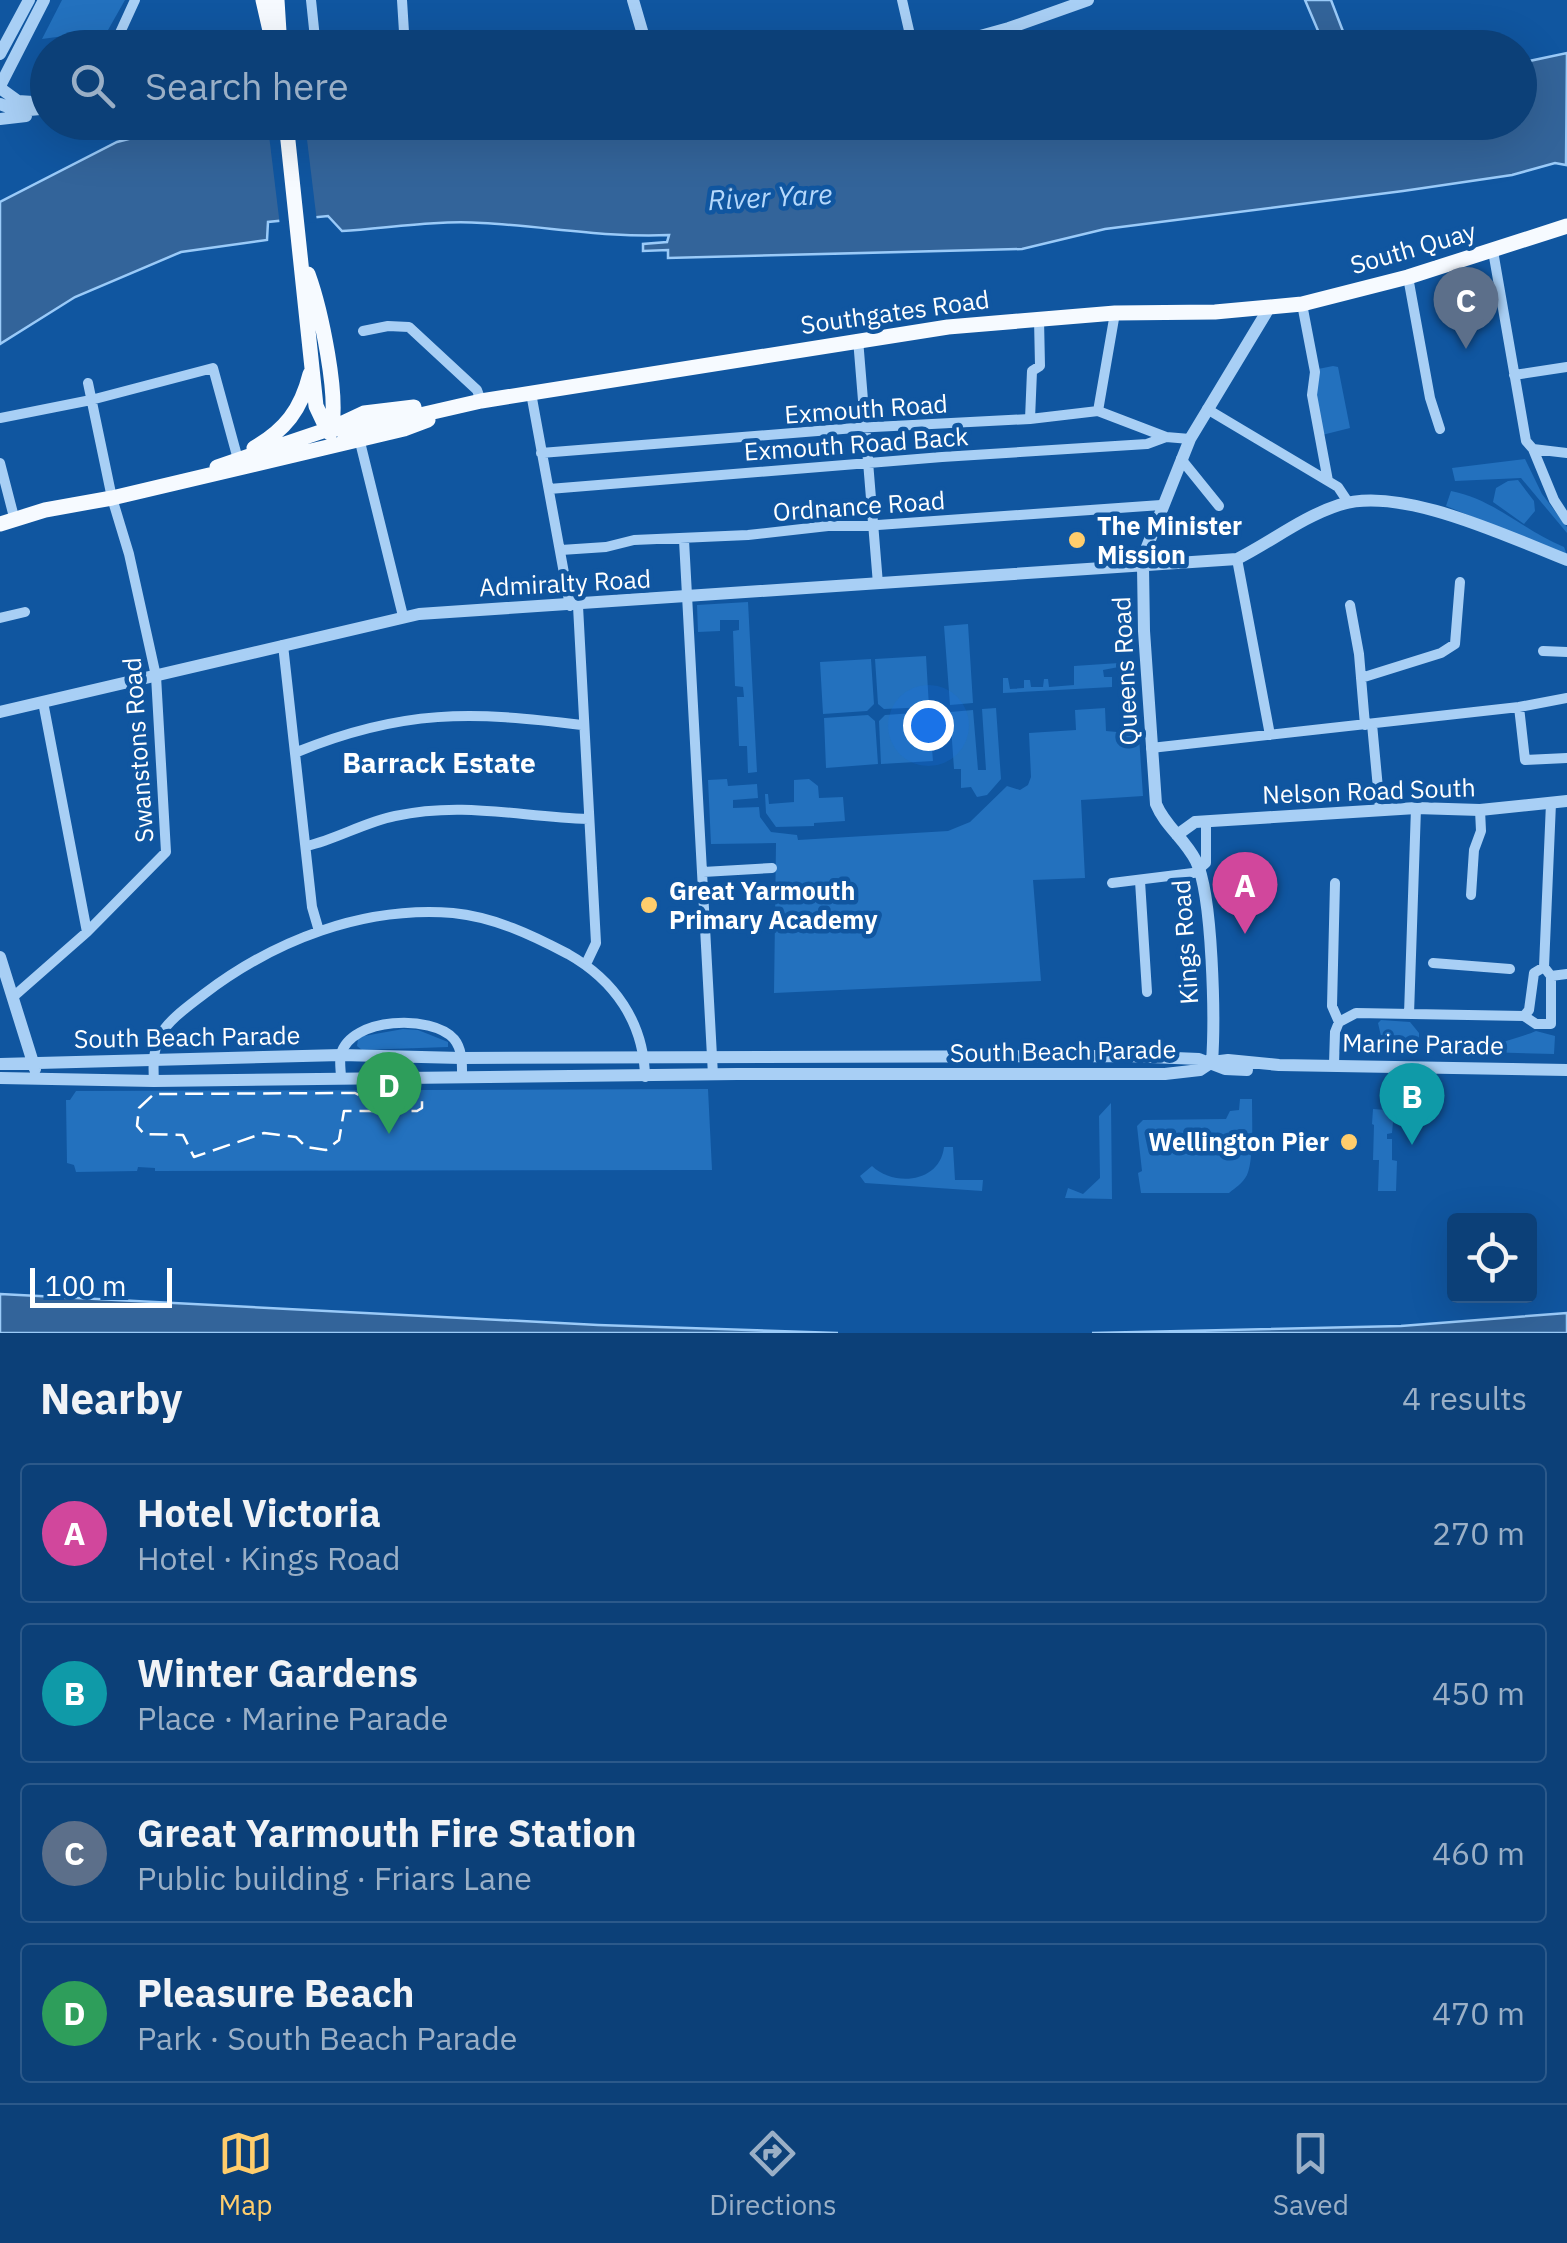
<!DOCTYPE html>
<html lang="en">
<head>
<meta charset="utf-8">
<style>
  :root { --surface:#0c4078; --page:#1a4b80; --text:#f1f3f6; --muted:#9aafc6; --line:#2c598a; --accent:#ffcd6c }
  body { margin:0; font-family:"IBM Plex Sans",sans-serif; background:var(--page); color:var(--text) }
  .controls { position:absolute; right:30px; bottom:30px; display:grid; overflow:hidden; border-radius:10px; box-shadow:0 10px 40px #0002 }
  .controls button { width:90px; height:90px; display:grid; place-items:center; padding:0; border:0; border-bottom:2px solid var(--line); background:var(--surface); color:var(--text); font:50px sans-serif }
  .scale { position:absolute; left:30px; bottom:25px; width:142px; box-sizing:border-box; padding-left:10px; border:5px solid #fff; border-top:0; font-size:28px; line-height:35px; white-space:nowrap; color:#fff; -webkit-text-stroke:8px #1056a0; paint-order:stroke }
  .you { position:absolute; left:928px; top:725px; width:35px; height:35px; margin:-25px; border:8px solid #fff; border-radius:50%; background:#1a73e8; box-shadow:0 0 0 15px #1a73e833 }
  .badge { display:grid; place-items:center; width:65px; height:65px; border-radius:50%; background:var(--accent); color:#fff; font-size:32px; font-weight:700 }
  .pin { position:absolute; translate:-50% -82px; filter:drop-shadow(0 2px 5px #0008) }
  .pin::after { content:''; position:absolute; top:52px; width:35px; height:30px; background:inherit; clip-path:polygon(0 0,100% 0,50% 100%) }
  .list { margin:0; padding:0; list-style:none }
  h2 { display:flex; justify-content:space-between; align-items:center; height:130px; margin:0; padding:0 40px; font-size:42px }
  h2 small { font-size:32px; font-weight:400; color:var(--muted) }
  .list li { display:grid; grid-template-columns:65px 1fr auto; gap:30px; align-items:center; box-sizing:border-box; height:140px; margin:0 20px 20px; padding:0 20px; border:2px solid var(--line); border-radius:10px }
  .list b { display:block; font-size:38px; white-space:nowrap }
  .list p { margin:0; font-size:32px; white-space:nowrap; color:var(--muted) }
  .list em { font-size:32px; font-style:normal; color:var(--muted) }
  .icon { flex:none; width:55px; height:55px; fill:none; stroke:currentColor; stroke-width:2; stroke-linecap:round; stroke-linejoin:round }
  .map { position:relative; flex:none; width:1567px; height:1333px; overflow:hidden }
  .search { position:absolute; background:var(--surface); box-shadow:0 10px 40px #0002; left:30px; right:30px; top:30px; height:110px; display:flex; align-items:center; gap:25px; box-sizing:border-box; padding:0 35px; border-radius:55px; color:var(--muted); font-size:38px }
  .sheet { height:770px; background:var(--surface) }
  nav { display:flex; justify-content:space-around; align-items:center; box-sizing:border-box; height:140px; border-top:2px solid var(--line); background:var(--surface); font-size:28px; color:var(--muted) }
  nav a { display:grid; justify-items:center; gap:5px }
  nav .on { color:var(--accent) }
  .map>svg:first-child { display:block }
  .green { fill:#2371be }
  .water { fill:#33649a; stroke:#9acaf8; stroke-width:2.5 }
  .pier { fill:#1056a0 }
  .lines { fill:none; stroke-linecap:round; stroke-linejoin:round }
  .minor { stroke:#a8cff5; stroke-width:10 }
  .tertiary { stroke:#a8cff5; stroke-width:12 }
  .primary { stroke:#f6faff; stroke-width:15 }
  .rail { stroke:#fff; stroke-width:2.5; stroke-dasharray:18 8; stroke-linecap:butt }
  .poi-dot { fill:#ffcd6c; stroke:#1056a0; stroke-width:4 }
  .labels { text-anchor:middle; stroke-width:9; stroke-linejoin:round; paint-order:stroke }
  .street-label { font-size:25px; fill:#fff; stroke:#1056a0 }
  .poi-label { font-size:25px; font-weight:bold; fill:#fff; stroke:#1056a0; text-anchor:start }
  .water-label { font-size:28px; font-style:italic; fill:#b5d8fb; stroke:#1056a0 }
  .neighbourhood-label { font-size:28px; font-weight:bold; fill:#fff; stroke:#1056a0 }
</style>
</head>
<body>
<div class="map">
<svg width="1567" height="1333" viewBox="0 0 1567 1333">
  <rect width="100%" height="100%" fill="#1056a0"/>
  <path class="green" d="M62,0H125L108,30L42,39Z
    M1333,366L1338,367L1350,428L1322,435L1315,394L1318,369Z
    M1525,459L1542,494L1567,527V533L1521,478L1455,481L1452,468Z
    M1518,480L1534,501L1535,511L1524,524L1493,502L1496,488L1508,481Z
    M1451,491C1494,499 1524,531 1564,547L1567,555L1446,506Z
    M748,602L757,772L748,773L747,746H739L737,697H744L743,687L735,686L733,631L739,630V620H720V631L698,632L697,605Z
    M968,624L973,703L950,705L944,626Z
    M926,656L929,707L884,709L878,704L875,659Z
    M871,659L874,704L867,711L823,714L820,662Z
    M1134,662L1136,684H1127L1124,666L1103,670L1104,677H1112V687L1003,693V678H1008L1010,689L1024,688V680H1030L1031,687H1043L1044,679H1048L1049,687L1074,685V666Z
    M1137,706L1143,796L1081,800L1085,878L1033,880L1041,981L774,993L776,843L711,844L708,780L727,779L728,786L757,784L758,798L733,800V808L759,807L760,817L771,832L797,835L798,840L948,831L970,822L1007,786L1020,790L1028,785L1031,777L1029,733L1076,730L1075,710L1105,708L1106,731L1128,733V707Z
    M996,708L1001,779L987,795L977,797L971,787L961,788V769H954L950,712L973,710L978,770H986L982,709Z
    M929,712L933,761L881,764L879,721L885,715Z
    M868,715L875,721L878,764L826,768L824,718Z
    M809,779L818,786L819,798L843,797L845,821L814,823V826L776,827L766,813L765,794H768L769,804L794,802V780Z
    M1381,1020L1410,1022L1419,1033V1048L1377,1046L1381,1036L1378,1023Z
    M403,1029L418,1030L448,1042V1047L362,1050L357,1046L358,1039L364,1036Z
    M1536,1031L1555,1036L1554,1054L1483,1052C1490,1044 1523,1037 1536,1031Z
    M708,1089L712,1170L155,1171V1168L138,1167L137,1171L76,1172L74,1165L67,1163L66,1100H70L76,1091Z
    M1240,1099H1252C1252,1118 1254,1159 1247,1175C1243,1183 1235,1188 1229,1193H1141L1138,1173L1142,1171L1137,1126L1143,1120L1226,1119L1230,1111L1239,1110Z
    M1387,1101L1402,1102L1399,1122H1393L1392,1133L1387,1134V1139H1392V1160L1397,1161L1396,1191H1378L1379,1160H1373L1374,1125L1372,1124L1373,1109L1386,1110Z
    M1111,1103L1112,1199L1065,1198L1068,1188L1083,1194L1100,1178L1099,1116Z
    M944,1147H953L955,1180H983L982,1191L865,1183L860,1176L872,1166C894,1187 940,1183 944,1147Z"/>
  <path class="water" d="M1305,0H1331L1349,47H1325Z
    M1567,53L1566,165L1555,163L1512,175L1403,191L1105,229L1022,249L668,258V250L643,251V244L667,242L669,235C607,238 544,226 482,223C435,220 389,228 342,231L328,216L268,222L267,240L181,252L75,297L0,344V202L117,142L191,123H252L256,130L266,133L319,122H696L830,138L1053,135L1132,122H1520V63Z
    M0,1294L598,1325L838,1333H0Z
    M1567,1313V1333H1092L1401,1326Z"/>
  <path class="pier" d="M305,123L317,222L280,226L268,127Z"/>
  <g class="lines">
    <path class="minor" d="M311,0L316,48
      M402,0L405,48
      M902,0L913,48
      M113,48L135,0
      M1493,251L1526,441L1533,449L1567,453
      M1408,277L1430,398L1440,429
      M1302,304L1315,372L1312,395L1328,481
      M363,331L388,326L409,327L477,390L481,401
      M858,339L878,584
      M1514,375L1567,367
      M531,393L570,606
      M1207,409L1338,487L1348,502
      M1098,411L1115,313
      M0,418L91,400L213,368L239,463
      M1030,419L1032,371L1040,366L1039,319
      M359,438L403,616
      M1533,449L1554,500L1567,520
      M541,453L855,428L1030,419L1098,411L1166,437L1190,439
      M1181,459L1219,506
      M0,463L15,521
      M549,489L942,457L1147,444L1166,437
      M684,540L713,1075
      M561,550L606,547L634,540L748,535L828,526H864L1161,505
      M1237,559L1270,735
      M1350,605L1359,654L1365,725
      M578,606L596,943L586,964
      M0,618L25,612
      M283,645L312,907L319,931
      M1543,651L1567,652
      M1361,678L1441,653L1455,644L1460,582
      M43,702L87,932
      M1519,707L1525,760L1567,758
      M1372,724L1380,810
      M1151,748L1519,707L1567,698
      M297,752C402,709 472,711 582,725
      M307,846C337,839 365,822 395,816C464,801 520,817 588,819
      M1199,869L1206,863V822
      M703,872L772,868
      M1140,881L1147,992
      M1112,883L1201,872
      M1471,895L1474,850L1481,831L1480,810
      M1433,963L1510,969
      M1544,967L1551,803
      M1551,976L1567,974
      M13,997L87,932L166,852L156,676L129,554L112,498L88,383
      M1409,1014L1416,808
      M1524,1016L1536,1024H1551V976
      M1339,1022L1356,1013L1524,1016L1529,1010L1534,973L1544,967L1551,976
      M1334,1064L1335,1032L1339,1022L1332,1006L1335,883
      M341,1078C341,1071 339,1061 341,1054C351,1017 432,1014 454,1039C463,1050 462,1065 462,1078
      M154,1081C153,1065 153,1051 160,1036C168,1020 190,1005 204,994C275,940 363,906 453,913C494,917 532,935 568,954C614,980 644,1022 645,1077"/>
    <path class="tertiary" d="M633,0L647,48
      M937,48L1009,28L1088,0
      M0,54L29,0
      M0,86L44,0
      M0,88L18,101L48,103
      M0,104L19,111L40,109
      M0,119L26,116
      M0,712L419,614L1237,559C1271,542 1302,517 1339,505C1401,485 1508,537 1567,560
      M1177,835L1195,822L1416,808L1480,810L1567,801
      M0,957L35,1069
      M1212,1062C1215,1021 1213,895 1196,861C1185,839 1165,826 1156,804L1144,631L1143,567L1145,552L1190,439L1269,308
      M0,1064L341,1055L461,1058L1127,1056L1199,1059L1225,1069L1247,1070
      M0,1078L154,1081L737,1074H1165L1200,1070L1212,1062L1228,1060L1279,1065L1567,1070"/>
    <path class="primary" d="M263,0L274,48
      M277,0L280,48
      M286,122L316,406L324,423L346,432L481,401L948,327L1115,313L1215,312L1302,304L1408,277L1567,226
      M308,274C320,307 341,401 330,433
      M254,448C285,430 301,410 310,374
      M217,467L332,428L364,413L414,407
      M0,524L45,510L112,498L404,429L428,420"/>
    <path class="rail" d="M384,1098H365L355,1093L154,1094L139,1108L137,1126L144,1134L183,1135L194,1157L264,1133L296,1137L306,1147L326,1150L339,1140L344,1111H417L422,1108V1100L408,1098"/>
  </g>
  <g class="poi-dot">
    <circle cx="1077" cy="540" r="10"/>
    <circle cx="649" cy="905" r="10"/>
    <circle cx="1349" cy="1142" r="10"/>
  </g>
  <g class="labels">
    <g class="street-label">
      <text transform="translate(1413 248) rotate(-16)" y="9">South Quay</text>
      <text transform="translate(895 312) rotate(-8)" y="9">Southgates Road</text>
      <text transform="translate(866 409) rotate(-4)" y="9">Exmouth Road</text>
      <text transform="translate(856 444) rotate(-4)" y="9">Exmouth Road Back</text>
      <text transform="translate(859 506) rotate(-4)" y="9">Ordnance Road</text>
      <text transform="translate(565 583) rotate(-3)" y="9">Admiralty Road</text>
      <text transform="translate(1125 671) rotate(-93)" y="9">Queens Road</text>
      <text transform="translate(138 750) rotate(-94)" y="9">Swanstons Road</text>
      <text transform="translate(1369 791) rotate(-2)" y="9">Nelson Road South</text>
      <text transform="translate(1185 942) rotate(-94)" y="9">Kings Road</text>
      <text transform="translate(187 1037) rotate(-1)" y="9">South Beach Parade</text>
      <text transform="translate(1423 1044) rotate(1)" y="9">Marine Parade</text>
      <text transform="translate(1063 1051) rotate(-1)" y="9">South Beach Parade</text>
    </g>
    <g class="poi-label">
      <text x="1097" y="535">The Minister<tspan x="1097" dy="29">Mission</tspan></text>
      <text x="669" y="900">Great Yarmouth<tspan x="669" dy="29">Primary Academy</tspan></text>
      <text x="1329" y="1151" text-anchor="end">Wellington Pier</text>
    </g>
    <g class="water-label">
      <text transform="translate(770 197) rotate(-3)" y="10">River Yare</text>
    </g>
    <g class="neighbourhood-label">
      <text x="439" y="773">Barrack Estate</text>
    </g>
  </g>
</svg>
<div class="controls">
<button><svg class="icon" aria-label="locate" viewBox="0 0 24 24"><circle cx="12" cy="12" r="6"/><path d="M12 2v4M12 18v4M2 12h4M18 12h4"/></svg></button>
</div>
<div class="scale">100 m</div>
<div class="you"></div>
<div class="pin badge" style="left:1245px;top:934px;background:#d1479c">A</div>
<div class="pin badge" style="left:1412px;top:1145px;background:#0f9aa8">B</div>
<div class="pin badge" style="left:1466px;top:349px;background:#5c6f8a">C</div>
<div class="pin badge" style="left:389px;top:1134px;background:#2e9e5b">D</div>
<div class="search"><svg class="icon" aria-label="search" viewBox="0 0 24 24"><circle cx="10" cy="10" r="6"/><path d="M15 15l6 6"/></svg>Search here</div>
</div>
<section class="sheet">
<h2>Nearby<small>4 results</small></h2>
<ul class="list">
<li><span class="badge" style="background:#d1479c">A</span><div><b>Hotel Victoria</b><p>Hotel · Kings Road</p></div><em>270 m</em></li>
<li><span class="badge" style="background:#0f9aa8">B</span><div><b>Winter Gardens</b><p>Place · Marine Parade</p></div><em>450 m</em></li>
<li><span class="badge" style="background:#5c6f8a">C</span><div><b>Great Yarmouth Fire Station</b><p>Public building · Friars Lane</p></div><em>460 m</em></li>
<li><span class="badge" style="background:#2e9e5b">D</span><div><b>Pleasure Beach</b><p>Park · South Beach Parade</p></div><em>470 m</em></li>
</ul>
</section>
<nav>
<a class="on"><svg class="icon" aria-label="map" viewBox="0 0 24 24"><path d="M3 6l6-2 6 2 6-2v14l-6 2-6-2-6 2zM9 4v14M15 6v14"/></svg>Map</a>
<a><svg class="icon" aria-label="directions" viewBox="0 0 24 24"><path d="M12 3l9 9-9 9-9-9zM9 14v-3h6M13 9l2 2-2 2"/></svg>Directions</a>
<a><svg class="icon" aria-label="saved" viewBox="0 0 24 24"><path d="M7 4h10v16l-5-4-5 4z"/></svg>Saved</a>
</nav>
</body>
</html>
